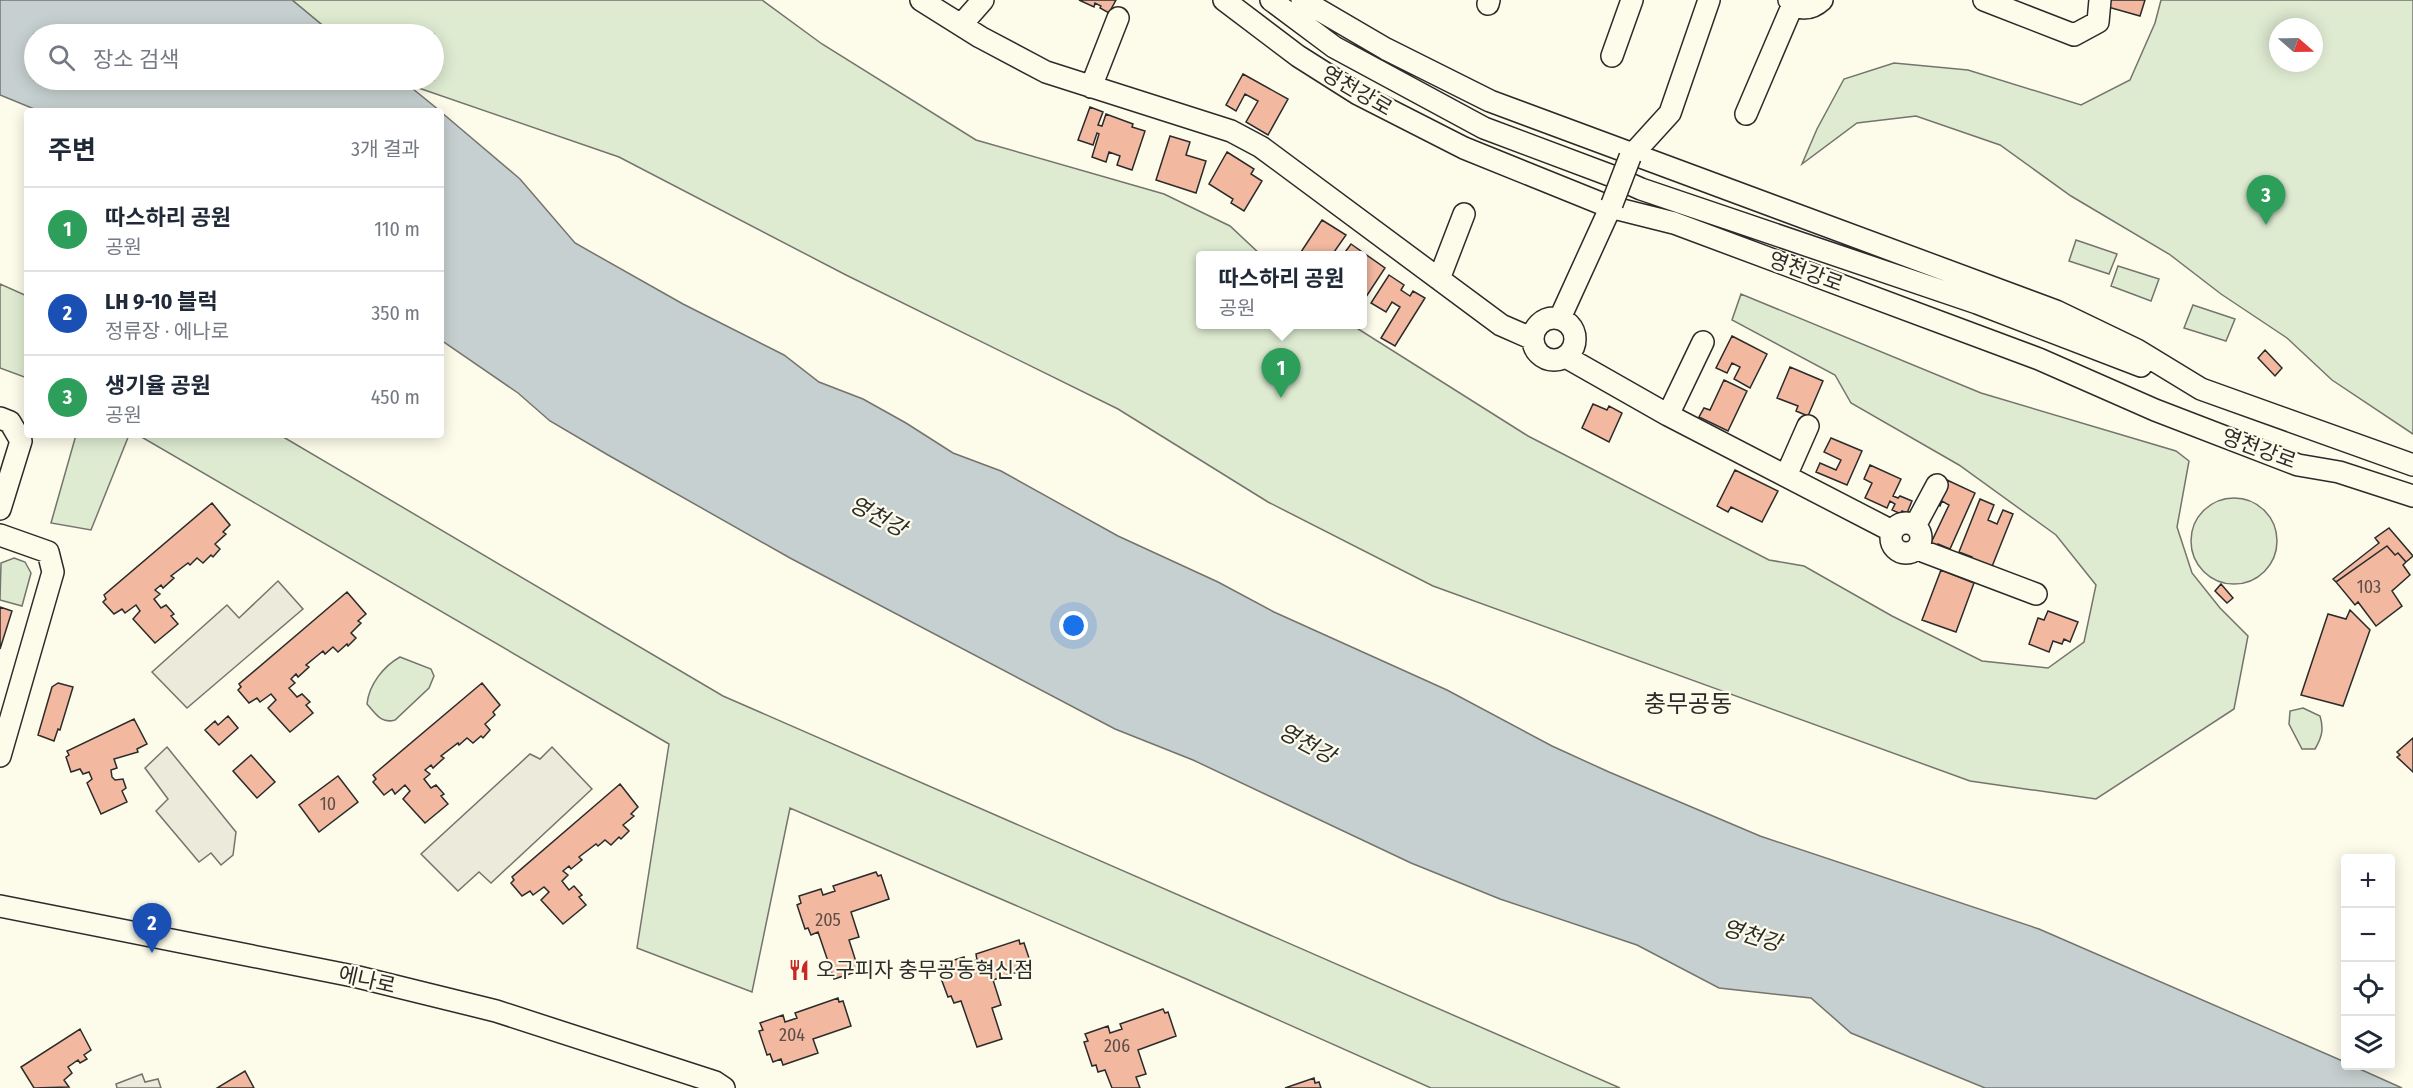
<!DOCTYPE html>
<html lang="ko">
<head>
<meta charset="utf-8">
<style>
  :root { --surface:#fff; --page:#f6f6f7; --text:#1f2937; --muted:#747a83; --line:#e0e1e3; --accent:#2563eb }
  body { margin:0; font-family:"Fira Sans Condensed","Noto Sans KR",sans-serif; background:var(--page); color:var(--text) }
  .controls { position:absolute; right:18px; bottom:18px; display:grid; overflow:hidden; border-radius:6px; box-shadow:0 3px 15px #0003 }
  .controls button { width:54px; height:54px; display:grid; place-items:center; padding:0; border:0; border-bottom:2px solid var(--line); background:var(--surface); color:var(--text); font:30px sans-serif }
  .compass { position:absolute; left:2269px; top:18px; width:54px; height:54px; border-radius:50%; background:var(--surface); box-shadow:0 3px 15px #0003; rotate:110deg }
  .you { position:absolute; left:1074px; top:626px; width:21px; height:21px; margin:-15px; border:4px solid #fff; border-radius:50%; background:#1a73e8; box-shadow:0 0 0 9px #1a73e833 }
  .badge { display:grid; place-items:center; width:39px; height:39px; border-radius:50%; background:var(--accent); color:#fff; font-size:20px; font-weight:700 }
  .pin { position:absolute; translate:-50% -50px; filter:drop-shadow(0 2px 3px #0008) }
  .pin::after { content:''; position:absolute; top:32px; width:21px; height:18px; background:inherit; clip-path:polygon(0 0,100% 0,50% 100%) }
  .popup { position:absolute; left:1196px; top:251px; width:171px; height:78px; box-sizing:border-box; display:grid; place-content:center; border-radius:6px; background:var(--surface); filter:drop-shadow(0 2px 4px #0005); font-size:20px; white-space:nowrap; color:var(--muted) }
  .popup b { font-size:22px; color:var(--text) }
  .popup::after { content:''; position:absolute; left:50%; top:100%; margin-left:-12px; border:12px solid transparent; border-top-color:var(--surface) }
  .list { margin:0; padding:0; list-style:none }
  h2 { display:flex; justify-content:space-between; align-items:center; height:78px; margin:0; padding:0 24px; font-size:26px }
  h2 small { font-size:20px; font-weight:400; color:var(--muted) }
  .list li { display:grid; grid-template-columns:39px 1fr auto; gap:18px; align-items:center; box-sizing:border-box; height:84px; padding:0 24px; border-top:2px solid var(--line) }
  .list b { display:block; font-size:22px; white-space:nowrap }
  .list p { margin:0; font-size:20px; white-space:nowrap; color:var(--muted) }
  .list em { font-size:20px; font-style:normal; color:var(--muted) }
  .icon { flex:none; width:33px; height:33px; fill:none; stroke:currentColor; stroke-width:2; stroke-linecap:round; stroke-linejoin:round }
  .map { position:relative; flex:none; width:2413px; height:1088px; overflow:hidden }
  .search { position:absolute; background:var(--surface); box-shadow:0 3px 15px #0003; left:24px; top:24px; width:420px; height:66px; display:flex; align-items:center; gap:15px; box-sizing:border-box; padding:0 21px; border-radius:33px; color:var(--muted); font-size:22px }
  .panel { position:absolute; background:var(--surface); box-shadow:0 3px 15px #0003; left:24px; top:108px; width:420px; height:330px; border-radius:6px }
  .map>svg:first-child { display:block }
  .green { fill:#deebd1; stroke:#74746e; stroke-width:1.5; fill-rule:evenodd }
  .parking { fill:#eceadb; stroke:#74746e; stroke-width:1.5 }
  .water { fill:#c7d0d0; stroke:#74746e; stroke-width:1.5 }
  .building { fill:#f2b8a0; stroke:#2b2b2b; stroke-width:1.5 }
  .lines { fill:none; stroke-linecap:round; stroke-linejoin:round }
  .minor-casing { stroke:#2b2b2b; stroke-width:24 }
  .minor { stroke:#fdfbea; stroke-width:21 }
  .minor-bridge-casing { stroke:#2b2b2b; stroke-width:24; stroke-linecap:butt }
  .minor-bridge { stroke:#fdfbea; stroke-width:21 }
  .labels { text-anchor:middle; stroke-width:4.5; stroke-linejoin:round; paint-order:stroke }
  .number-label { font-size:18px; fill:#5d4e48 }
  .street-label { font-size:21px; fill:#2b2b2b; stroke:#fdfbea }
  .poi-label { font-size:21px; fill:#2b2b2b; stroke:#fdfbea; text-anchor:start }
  .water-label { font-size:22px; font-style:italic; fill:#2b2b2b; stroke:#fdfbea }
  .quarter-label { font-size:24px; fill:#2b2b2b; stroke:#fdfbea }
</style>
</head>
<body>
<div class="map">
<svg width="2413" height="1088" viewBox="0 0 2413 1088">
  <rect width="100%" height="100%" fill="#fdfbea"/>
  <path class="green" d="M292,0H762L822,44L976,140L1164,194L1230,226L1261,255H1200V324L1352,325L1528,436L1769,560L1804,566L1892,616L1982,661L2048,668L2084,642L2096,585L2056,535L1959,465L1851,403L1835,375L1732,320L1741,294L1981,393L2176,451L2189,461L2177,527L2192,573L2220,608L2248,636L2234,709L2096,799L1970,781L1433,586L1268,502L1118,409L846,275L619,157L410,85L402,80H434V34H333Z
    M2161,0H2413V434L2332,380L2287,338L2221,294L2169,254L2071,196L2000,145L1916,116L1857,123L1802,164L1817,129L1844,79L1894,63L1968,70L2081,105L2130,80L2155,23ZM2278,27H2314V63H2278Z
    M2076,240L2117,254L2109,274L2069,261Z
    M2118,266L2159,279L2151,301L2111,286Z
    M0,284L27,296V378L0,368Z
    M2193,305L2235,319L2226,341L2184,328Z
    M76,435H129L91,530L51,523Z
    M138,435H280L723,696L1620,1088H1431L1184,978L790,808L752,992L637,948L669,744Z
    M2191 541a43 43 0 1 1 86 0a43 43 0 1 1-86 0Z
    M14,558L25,562L31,573L22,606L0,600L1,563Z
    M400,657L431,669L434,676L429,688L395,720C381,724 376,714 367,704C369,684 384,666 400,657Z
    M2303,708L2320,716C2324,729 2322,737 2315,749H2302L2289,724L2290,711Z"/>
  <path class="parking" d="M278,581L303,609L187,708L152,672L227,605L239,618Z
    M167,747L236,832L233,855L221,865L211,853L199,862L156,811L168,799L145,768Z
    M552,747L592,789L491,883L479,872L458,891L421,854L530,754L540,759Z
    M142,1074L145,1082L158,1079L161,1088H117L116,1084Z"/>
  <path class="water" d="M0,0H292L333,34H34V80H402L440,111H39L0,95Z
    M441,112L520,179L575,243L683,304L784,355L819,382L863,399L906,423L953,453L1001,471L1118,536L1218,582L1274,612L1447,690L1552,746L1609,772L1760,836L2039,929L2345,1062L2346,1066H2353L2402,1088H1985L1851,1033L1811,998L1719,988L1637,945L1500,899L1411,863L1193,760L1115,729L790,558L608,455L550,421L518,393L441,340Z"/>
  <path class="building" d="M1079,0H1116L1109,13L1100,8L1101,6L1095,3L1094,7Z
    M2110,0H2145L2140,16L2108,7Z
    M1243,74L1288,99L1268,135L1246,122L1258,101L1245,94L1236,111L1226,105Z
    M1090,107L1103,112L1098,125L1102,126L1106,114L1133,124L1132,127L1145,131L1132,170L1117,165L1120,156L1109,152L1106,162L1092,157L1099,134L1097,133L1093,145L1078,140Z
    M1170,136L1190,142L1186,155L1206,161L1196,193L1156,180Z
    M1227,152L1254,169L1251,174L1262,181L1244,211L1231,203L1233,199L1209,184Z
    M1322,220L1346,235L1332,255H1299Z
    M1351,244L1385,268L1362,303V255H1343Z
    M1389,275L1404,285L1401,290L1410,296L1413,291L1425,298L1395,346L1381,338L1400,307L1392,302L1386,312L1371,303Z
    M1732,336L1767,354L1750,388L1734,379L1740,367L1732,363L1727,373L1716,368Z
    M2265,350L2282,368L2275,376L2258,358Z
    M1790,367L1823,381L1808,416L1796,411L1798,406L1777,398Z
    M1724,380L1747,391L1728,431L1699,417L1704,408L1710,410Z
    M1593,404L1607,410L1609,406L1622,413L1609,442L1582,428Z
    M1831,438L1862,451L1847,485L1816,472L1820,463L1836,470L1841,460L1824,452Z
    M1870,465L1901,479L1893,496L1898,498L1900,496L1912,501L1907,513L1902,511L1901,514L1892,510L1895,504L1890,501L1887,508L1865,498L1872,483L1864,479Z
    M1735,470L1778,491L1762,522L1731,507L1728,512L1717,506Z
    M1947,480L1975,493L1950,549L1938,544L1937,546L1931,543L1949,505L1942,501L1940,506L1936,504Z
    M1980,499L1994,505L1988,520L1997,524L2003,510L2013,514L1991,569L1971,561L1972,557L1959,552Z
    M212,503L230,525L223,532L226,534L215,544L220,549L213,557L211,555L203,563L197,558L190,565L188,563L171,576L174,578L163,588L161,585L155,590L160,594L154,599L161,608L166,605L174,614L171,616L178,624L155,643L133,619L140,611L136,605L125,613L122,609L114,614L103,602L106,599L104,595Z
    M2389,528L2413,556L2406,562L2398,553L2395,555L2387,546L2336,582L2333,579L2379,543L2375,538Z
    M2387,546L2395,555L2398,553L2406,562L2403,565L2410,575L2392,591L2402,606L2376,626L2358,602L2355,605L2336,582Z
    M1941,570L1974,583L1956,632L1922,620Z
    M2221,584L2233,598L2227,603L2215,591Z
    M347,592L366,614L358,621L361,623L351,633L356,638L348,646L347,644L338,652L333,647L325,654L323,651L306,665L309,667L298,677L296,674L291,679L295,683L289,688L297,697L302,694L310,702L306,705L313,713L290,732L268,708L276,700L271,694L260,702L257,698L249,703L238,690L241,687L239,684Z
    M0,607L12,611L0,649Z
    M2350,610L2370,630L2343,706L2301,695L2328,614L2346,619Z
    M2048,611L2078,622L2070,642L2064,639L2062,644L2053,641L2049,652L2029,644L2038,618L2044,620Z
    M58,683L73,687L60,730L58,729L54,741L38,735L52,687Z
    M482,683L500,705L493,712L495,715L485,724L490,730L483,738L481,736L473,743L467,738L459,745L458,743L441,756L444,758L433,768L431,765L425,770L430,774L424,779L431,788L436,785L444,794L441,796L448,804L425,823L403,799L410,791L405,785L395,794L392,789L384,795L373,782L376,779L373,775Z
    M228,716L238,728L219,745L205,730L215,721L218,725Z
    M134,719L147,744L137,749L138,752L114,759L117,768L111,770L112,777L115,780L123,779L126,788L122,791L127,802L101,814L87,783L92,779L89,772L83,774L80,769L71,772L66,757L69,755L67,751Z
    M2413,738V772L2397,757L2400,755L2397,752Z
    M251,755L275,782L257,798L233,771Z
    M338,776L358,802L319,832L299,805Z
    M620,784L638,807L631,814L634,816L623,825L629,831L621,839L619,837L611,845L605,840L598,846L596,844L579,857L582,860L571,869L569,866L563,871L568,875L562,881L569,890L574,886L582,895L579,897L586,905L563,924L541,900L549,892L544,887L533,895L530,891L522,896L511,883L514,880L512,877Z
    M876,872L878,876L881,875L889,899L851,912L859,937L849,940L859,971L834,979L818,932L811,935L808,928L805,929L797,905L801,903L799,896L821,889L823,895L835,891L833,886Z
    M1019,940L1020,944L1024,943L1032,967L993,980L1001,1005L992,1008L1002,1039L977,1047L961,1001L954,1003L951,996L948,997L939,973L943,971L941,964L964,957L966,963L977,960L976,954Z
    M838,998L839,1002L843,1001L851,1026L813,1039L818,1053L783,1065L781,1059L773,1062L770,1054L767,1055L759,1031L763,1030L760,1023L783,1015L785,1022L797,1018L795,1013Z
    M1163,1009L1165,1013L1168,1012L1176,1036L1138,1050L1146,1074L1136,1077L1140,1088H1112L1105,1070L1098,1072L1096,1065L1092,1066L1084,1042L1088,1041L1085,1034L1108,1026L1110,1033L1122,1029L1120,1024Z
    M80,1029L91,1050L84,1055L87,1059L80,1063L78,1060L68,1067L72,1073L64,1080L69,1087L34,1088L21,1067Z
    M245,1071L254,1088H217Z
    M1314,1078L1315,1083L1319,1082L1321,1088H1285Z"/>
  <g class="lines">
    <defs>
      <path id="minor" d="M921,0L980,37L1046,72L1231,131L1261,147L1501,325L1533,339
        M1224,0L1298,56L1358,94L1464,148L1610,207L1674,223L2039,359L2155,410L2298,465L2339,472L2413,496
        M1271,0L1334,47L1484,128L1612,176L1641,189L1977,303L2141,366
        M1302,0L1386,49L1490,101L2056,311L2137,350L2201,389L2413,465
        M1789,0C1799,11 1811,10 1822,0
        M1984,0L2074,35L2098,22L2100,0
        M1488,4L1489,0
        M961,25L983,0
        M1612,56L1632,0
        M1091,87L1118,18
        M1746,114L1793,4
        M1630,157L1670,113L1709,0
        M1439,279L1464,214
        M1533 339a21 21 0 1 1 42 0a21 21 0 1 1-42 0Z
        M1560,318L1612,204
        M1566,357L1668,415L1892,531
        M1668,415L1703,342
        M0,418L10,422L21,441L0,509
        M1786,476L1808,426
        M1891 538a15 15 0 1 1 30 0a15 15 0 1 1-30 0Z
        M1915,526L1937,485
        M0,535L48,552L53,572L0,756
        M1918,548L1925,552L2036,594
        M0,906L358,977L496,1011L715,1082L724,1088"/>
    </defs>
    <use href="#minor" class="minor-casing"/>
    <use href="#minor" class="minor"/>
    <defs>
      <path id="minor-bridge" d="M1612,204L1630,157"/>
    </defs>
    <use href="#minor-bridge" class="minor-bridge-casing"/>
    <use href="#minor-bridge" class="minor-bridge"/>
  </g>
  <defs>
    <symbol id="restaurant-bare" viewBox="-9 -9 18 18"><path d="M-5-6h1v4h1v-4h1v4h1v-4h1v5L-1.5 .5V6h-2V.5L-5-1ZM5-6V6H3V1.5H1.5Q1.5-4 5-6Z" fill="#c62828" stroke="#fdfbea" stroke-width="2.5" paint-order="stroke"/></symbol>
  </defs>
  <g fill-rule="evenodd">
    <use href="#restaurant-bare" x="784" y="955" width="30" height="30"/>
  </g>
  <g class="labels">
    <g class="number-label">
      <text x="2369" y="593">103</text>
      <text x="328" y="810">10</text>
      <text x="828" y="926">205</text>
      <text x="792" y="1041">204</text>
      <text x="1117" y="1052">206</text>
    </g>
    <g class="street-label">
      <text transform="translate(1357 91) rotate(30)" y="7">영천강로</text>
      <text transform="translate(1806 272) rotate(20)" y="7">영천강로</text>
      <text transform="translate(2259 449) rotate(20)" y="7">영천강로</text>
      <text transform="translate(367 980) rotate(13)" y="7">에나로</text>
    </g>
    <g class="poi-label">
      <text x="816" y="977">오구피자 충무공동혁신점</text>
    </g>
    <g class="water-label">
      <text transform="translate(878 516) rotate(28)" y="8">영천강</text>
      <text transform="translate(1307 743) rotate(28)" y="8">영천강</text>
      <text transform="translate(1752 935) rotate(17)" y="8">영천강</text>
    </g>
    <g class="quarter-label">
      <text x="1688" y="712">충무공동</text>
    </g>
  </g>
</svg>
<div class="controls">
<button>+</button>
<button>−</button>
<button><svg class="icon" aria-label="locate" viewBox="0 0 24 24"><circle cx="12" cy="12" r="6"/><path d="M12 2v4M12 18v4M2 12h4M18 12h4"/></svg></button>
<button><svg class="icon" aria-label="layers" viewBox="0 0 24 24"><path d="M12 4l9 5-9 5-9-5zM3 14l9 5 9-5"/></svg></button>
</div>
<svg class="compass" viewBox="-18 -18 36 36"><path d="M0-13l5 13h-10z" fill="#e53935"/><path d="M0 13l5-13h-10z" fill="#747a83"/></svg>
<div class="you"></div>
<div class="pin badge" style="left:1281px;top:398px;background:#2e9e5b">1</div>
<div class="popup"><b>따스하리 공원</b>공원</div>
<div class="pin badge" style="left:152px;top:953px;background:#1a4fb4">2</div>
<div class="pin badge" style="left:2266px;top:225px;background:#2e9e5b">3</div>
<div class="search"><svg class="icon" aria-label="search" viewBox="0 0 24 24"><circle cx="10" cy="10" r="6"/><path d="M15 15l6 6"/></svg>장소 검색</div>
<section class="panel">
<h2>주변<small>3개 결과</small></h2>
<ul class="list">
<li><span class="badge" style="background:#2e9e5b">1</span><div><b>따스하리 공원</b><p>공원</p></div><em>110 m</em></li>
<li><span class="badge" style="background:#1a4fb4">2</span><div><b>LH 9-10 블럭</b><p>정류장 · 에나로</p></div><em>350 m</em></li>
<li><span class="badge" style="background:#2e9e5b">3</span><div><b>생기율 공원</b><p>공원</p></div><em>450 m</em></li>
</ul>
</section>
</div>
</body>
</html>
